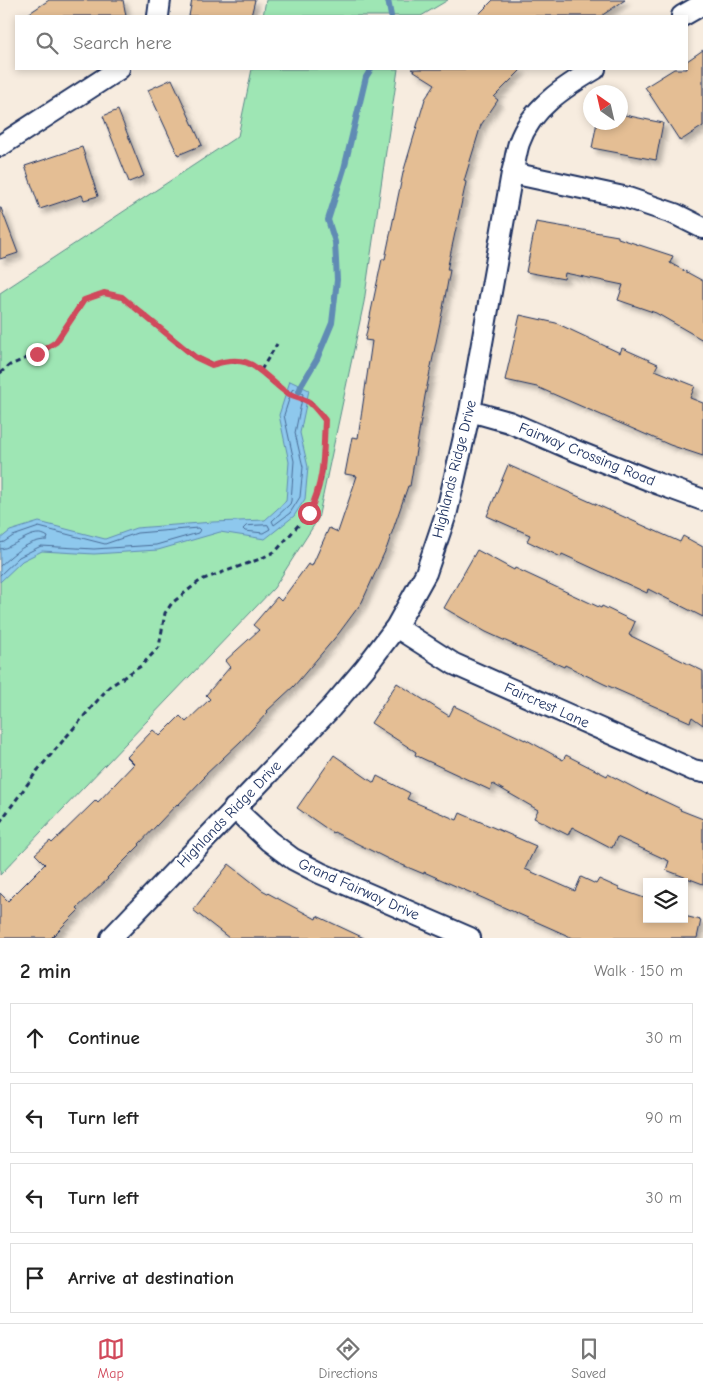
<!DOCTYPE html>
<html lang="en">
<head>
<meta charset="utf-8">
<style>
  :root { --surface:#fff; --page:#f6f6f6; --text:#222; --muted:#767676; --line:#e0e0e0; --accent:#d1495b }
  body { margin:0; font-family:"Comic Neue",sans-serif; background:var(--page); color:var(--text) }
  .controls { position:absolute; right:15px; bottom:15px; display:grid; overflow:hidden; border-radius:0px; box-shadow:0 2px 8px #0003 }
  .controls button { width:45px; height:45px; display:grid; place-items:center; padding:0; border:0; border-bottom:1px solid var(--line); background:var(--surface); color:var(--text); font:25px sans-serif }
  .compass { position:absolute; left:583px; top:85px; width:45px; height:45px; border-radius:50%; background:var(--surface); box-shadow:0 2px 8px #0003; rotate:326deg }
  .stop { position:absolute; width:15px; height:15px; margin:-11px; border:4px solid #d1495b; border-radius:50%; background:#fff }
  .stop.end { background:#d1495b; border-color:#fff; box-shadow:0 1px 5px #0008 }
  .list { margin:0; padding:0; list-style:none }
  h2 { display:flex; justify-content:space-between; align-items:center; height:65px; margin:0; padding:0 20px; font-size:21px }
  h2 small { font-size:16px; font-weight:400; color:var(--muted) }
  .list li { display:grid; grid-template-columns:32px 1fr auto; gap:15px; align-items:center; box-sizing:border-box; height:70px; margin:0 10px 10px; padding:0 10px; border:1px solid var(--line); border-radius:0px }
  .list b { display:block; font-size:19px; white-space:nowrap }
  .list em { font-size:16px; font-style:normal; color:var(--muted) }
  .icon { flex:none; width:28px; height:28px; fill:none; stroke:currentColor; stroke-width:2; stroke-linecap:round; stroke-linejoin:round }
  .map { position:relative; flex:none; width:703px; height:938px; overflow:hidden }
  .search { position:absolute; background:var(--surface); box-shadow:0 2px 8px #0003; left:15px; right:15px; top:15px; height:55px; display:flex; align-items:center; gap:12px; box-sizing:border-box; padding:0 18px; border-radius:0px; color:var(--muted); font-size:19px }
  .sheet { height:385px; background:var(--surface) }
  nav { display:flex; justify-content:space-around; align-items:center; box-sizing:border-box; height:70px; border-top:1px solid var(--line); background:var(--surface); font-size:14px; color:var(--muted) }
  nav a { display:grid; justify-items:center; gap:2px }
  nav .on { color:var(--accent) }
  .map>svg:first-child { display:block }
  .green { fill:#9ee6b4; stroke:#5c8a89 }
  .water { fill:#8ec8ed; stroke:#608bb4 }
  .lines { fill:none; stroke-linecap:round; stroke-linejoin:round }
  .shore { stroke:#496c97; stroke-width:1 }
  .stream { stroke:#608bb4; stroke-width:6 }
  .building { fill:#e4be94; stroke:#1b2f5e; filter:url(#shadow) }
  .minor-casing { stroke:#1b2f5e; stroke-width:24 }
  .path { stroke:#1b2f5e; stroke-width:3; stroke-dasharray:5 4; stroke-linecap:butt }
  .minor { stroke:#fff; stroke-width:20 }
  .route { stroke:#d1495b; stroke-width:6 }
  .labels { text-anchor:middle; stroke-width:5; stroke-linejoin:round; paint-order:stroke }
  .street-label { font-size:15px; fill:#1b2f5e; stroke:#fff }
</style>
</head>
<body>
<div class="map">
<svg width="703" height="938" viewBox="0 0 703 938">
  <defs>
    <filter id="shadow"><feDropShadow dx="4.5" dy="4.5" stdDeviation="2.5" flood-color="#0004"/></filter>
  </defs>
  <rect width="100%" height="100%" fill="#f7ecdf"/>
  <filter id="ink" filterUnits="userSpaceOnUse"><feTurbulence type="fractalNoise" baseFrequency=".02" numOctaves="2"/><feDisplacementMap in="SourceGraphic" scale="10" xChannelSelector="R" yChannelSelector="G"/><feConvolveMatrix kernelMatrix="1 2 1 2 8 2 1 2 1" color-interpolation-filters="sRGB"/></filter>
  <g filter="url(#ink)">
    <path class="green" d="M266,0H448L421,16H263Z
      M252,69H398L364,302L318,519L274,588L0,875V293L238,136Z"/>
    <path class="water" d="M290,381L309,390L300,433L308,467L305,499L294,516L265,539L220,532L158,550L94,554L42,551L22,561L0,582V539L10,531L39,522L105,539L136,528L213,522L265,520L286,501L289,462L279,415Z"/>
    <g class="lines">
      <path class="shore" d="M295,389L303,394L295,433L303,467L300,497L290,513L274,525L272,521L290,504L291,501L294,461L284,415L292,390Z
        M268,525L270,529L263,533L245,531L243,529L246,526Z
        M0,543L4,542L13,536L39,527L105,544L137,533L198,528L200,530L198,533L156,545L94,549L41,546L19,557L0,575
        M0,549C15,548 33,526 48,537L47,540C28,540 13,554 0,566"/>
      <path class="stream" d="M388,0L391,16
        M299,392L301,386L317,359L332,323L337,280L335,242L328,220L344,169L366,77L371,69"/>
    </g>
    <path class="building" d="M49,0H123L126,16H25Z
      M192,0H255L251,16H189Z
      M493,0H625L601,16H477Z
      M703,50V126L680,141L645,87L674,69H687V61Z
      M411,69H522L494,97L498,100L481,125L464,181L466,182L447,270H450L443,308L425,396L410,486H408L387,547L362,602L339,633L294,686L267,711L268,712L241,741L203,777L204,778L178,805L177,804L139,844L140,845L107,878L108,879L77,908L79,910L51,938H0V893L8,901L45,864L35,854L50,841L52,843L96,800L98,802L134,764L127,757L153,730L160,736L180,716L186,722L210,699L206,695L230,667L225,661L259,630L253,625L277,597L281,601L308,564L312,566L329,528L338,532L357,476L345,474L352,437L358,438L372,341L365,340L382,259H385L403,173L425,99L435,84Z
      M172,79L202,145L178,155L148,90Z
      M118,110L144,176L129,182L103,116Z
      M620,114L663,123L656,160L592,148L597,122H620Z
      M82,147L98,196L84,200L82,195L40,209L25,166Z
      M0,208H1L18,253L0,259Z
      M536,222L618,236V238L673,256L670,263L703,281V340L656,313L618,300L623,285L565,273L564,279L526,272Z
      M520,315L556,323L620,353L622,348L658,364L655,370L695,386L690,398L703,403V456L670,445L537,387L505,380Z
      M508,465L680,542L683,536L703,547V617L648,589L647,593L562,554L561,557L527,541L530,535L487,516Z
      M477,550L514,570L515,568L601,608L602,606L635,622L629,635L703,671V725L692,717L690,722L604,684L565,665L564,667L521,648L486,632L444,608Z
      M397,683L449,716L454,706L525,740V739L563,760L566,755L607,776L608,774L646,794L647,793L681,809L680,810L703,819V884L666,870L669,861L617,837L612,848L572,827L568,835L534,818L538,810L493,784L490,790L415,755L416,752L371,723Z
      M334,755L374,783L377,776L410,793L407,799L457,820L460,813L536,846L525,869L575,891L581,877L596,884L599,879L619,888V889L647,899V919H684V916L701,920L697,938H573L424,872V874L388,859L334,832L333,833L297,808Z
      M229,864L262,890L316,919L317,916L364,938H229L193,910Z"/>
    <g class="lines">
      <defs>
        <path id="minor" d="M158,16L160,0
          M682,16L703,4
          M0,146L119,69
          M512,173L628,198L675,214L703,228
          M470,411L509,422L571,449L659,484L703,500
          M396,627L454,664L693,770L703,772
          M234,808L269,841L293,859L320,873L470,938
          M111,938L331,708L365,668L396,627L426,573L447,511L470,411L512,173C515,163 516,152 519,143C531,108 566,86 595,69"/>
      </defs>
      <use href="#minor" class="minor-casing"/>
      <path class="path" d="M261,370L277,344
        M0,373L10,365L37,354L56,342L84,300L104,293L122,297L195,357L212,365C251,352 257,371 284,391C291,396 301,397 309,402C315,407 320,414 325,420L322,477L316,497L309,513L276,551L260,559L201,580L172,603L165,613L159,647L141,666L109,687L37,771L0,822"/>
      <use href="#minor" class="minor"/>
    </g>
  </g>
  <g class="lines" filter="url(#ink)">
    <path class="route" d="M37,354L56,342L84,300L104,293L122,297L195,357L212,365C251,352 257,370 284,391C291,396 301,397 309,402C315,407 320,414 325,420C323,456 325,479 309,513"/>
  </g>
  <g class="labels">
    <g class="street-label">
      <text transform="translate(587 454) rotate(22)" y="5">Fairway Crossing Road</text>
      <text transform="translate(454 469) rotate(-76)" y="5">Highlands Ridge Drive</text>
      <text transform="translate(547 705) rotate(24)" y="5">Faircrest Lane</text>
      <text transform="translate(229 814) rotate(-46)" y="5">Highlands Ridge Drive</text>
      <text transform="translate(359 889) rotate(24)" y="5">Grand Fairway Drive</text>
    </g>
  </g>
</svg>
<div class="controls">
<button><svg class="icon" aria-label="layers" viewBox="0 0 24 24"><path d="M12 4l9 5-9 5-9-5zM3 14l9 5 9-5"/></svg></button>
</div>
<svg class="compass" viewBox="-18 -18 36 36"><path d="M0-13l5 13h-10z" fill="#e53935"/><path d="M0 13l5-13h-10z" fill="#767676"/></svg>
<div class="stop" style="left:309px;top:513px"></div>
<div class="stop end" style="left:37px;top:354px"></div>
<div class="search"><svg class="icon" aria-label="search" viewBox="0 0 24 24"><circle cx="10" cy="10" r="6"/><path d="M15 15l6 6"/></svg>Search here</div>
</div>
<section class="sheet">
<h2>2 min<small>Walk · 150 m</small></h2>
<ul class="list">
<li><svg class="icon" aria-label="ahead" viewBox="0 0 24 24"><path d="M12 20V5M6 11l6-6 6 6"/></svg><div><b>Continue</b></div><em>30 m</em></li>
<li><svg class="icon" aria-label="left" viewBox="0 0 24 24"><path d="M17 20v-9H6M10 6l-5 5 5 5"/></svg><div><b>Turn left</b></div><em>90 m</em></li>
<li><svg class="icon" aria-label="left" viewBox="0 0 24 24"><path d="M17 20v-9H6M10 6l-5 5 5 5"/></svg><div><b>Turn left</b></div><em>30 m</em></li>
<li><svg class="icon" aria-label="arrive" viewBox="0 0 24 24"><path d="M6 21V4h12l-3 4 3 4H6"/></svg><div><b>Arrive at destination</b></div></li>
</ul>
</section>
<nav>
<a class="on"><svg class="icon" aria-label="map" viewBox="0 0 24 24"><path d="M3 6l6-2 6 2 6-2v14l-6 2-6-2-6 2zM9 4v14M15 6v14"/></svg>Map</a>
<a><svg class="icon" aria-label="directions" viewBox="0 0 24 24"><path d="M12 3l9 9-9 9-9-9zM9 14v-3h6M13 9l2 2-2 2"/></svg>Directions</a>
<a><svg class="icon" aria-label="saved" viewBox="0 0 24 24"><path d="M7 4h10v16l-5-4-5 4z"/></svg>Saved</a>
</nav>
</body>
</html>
